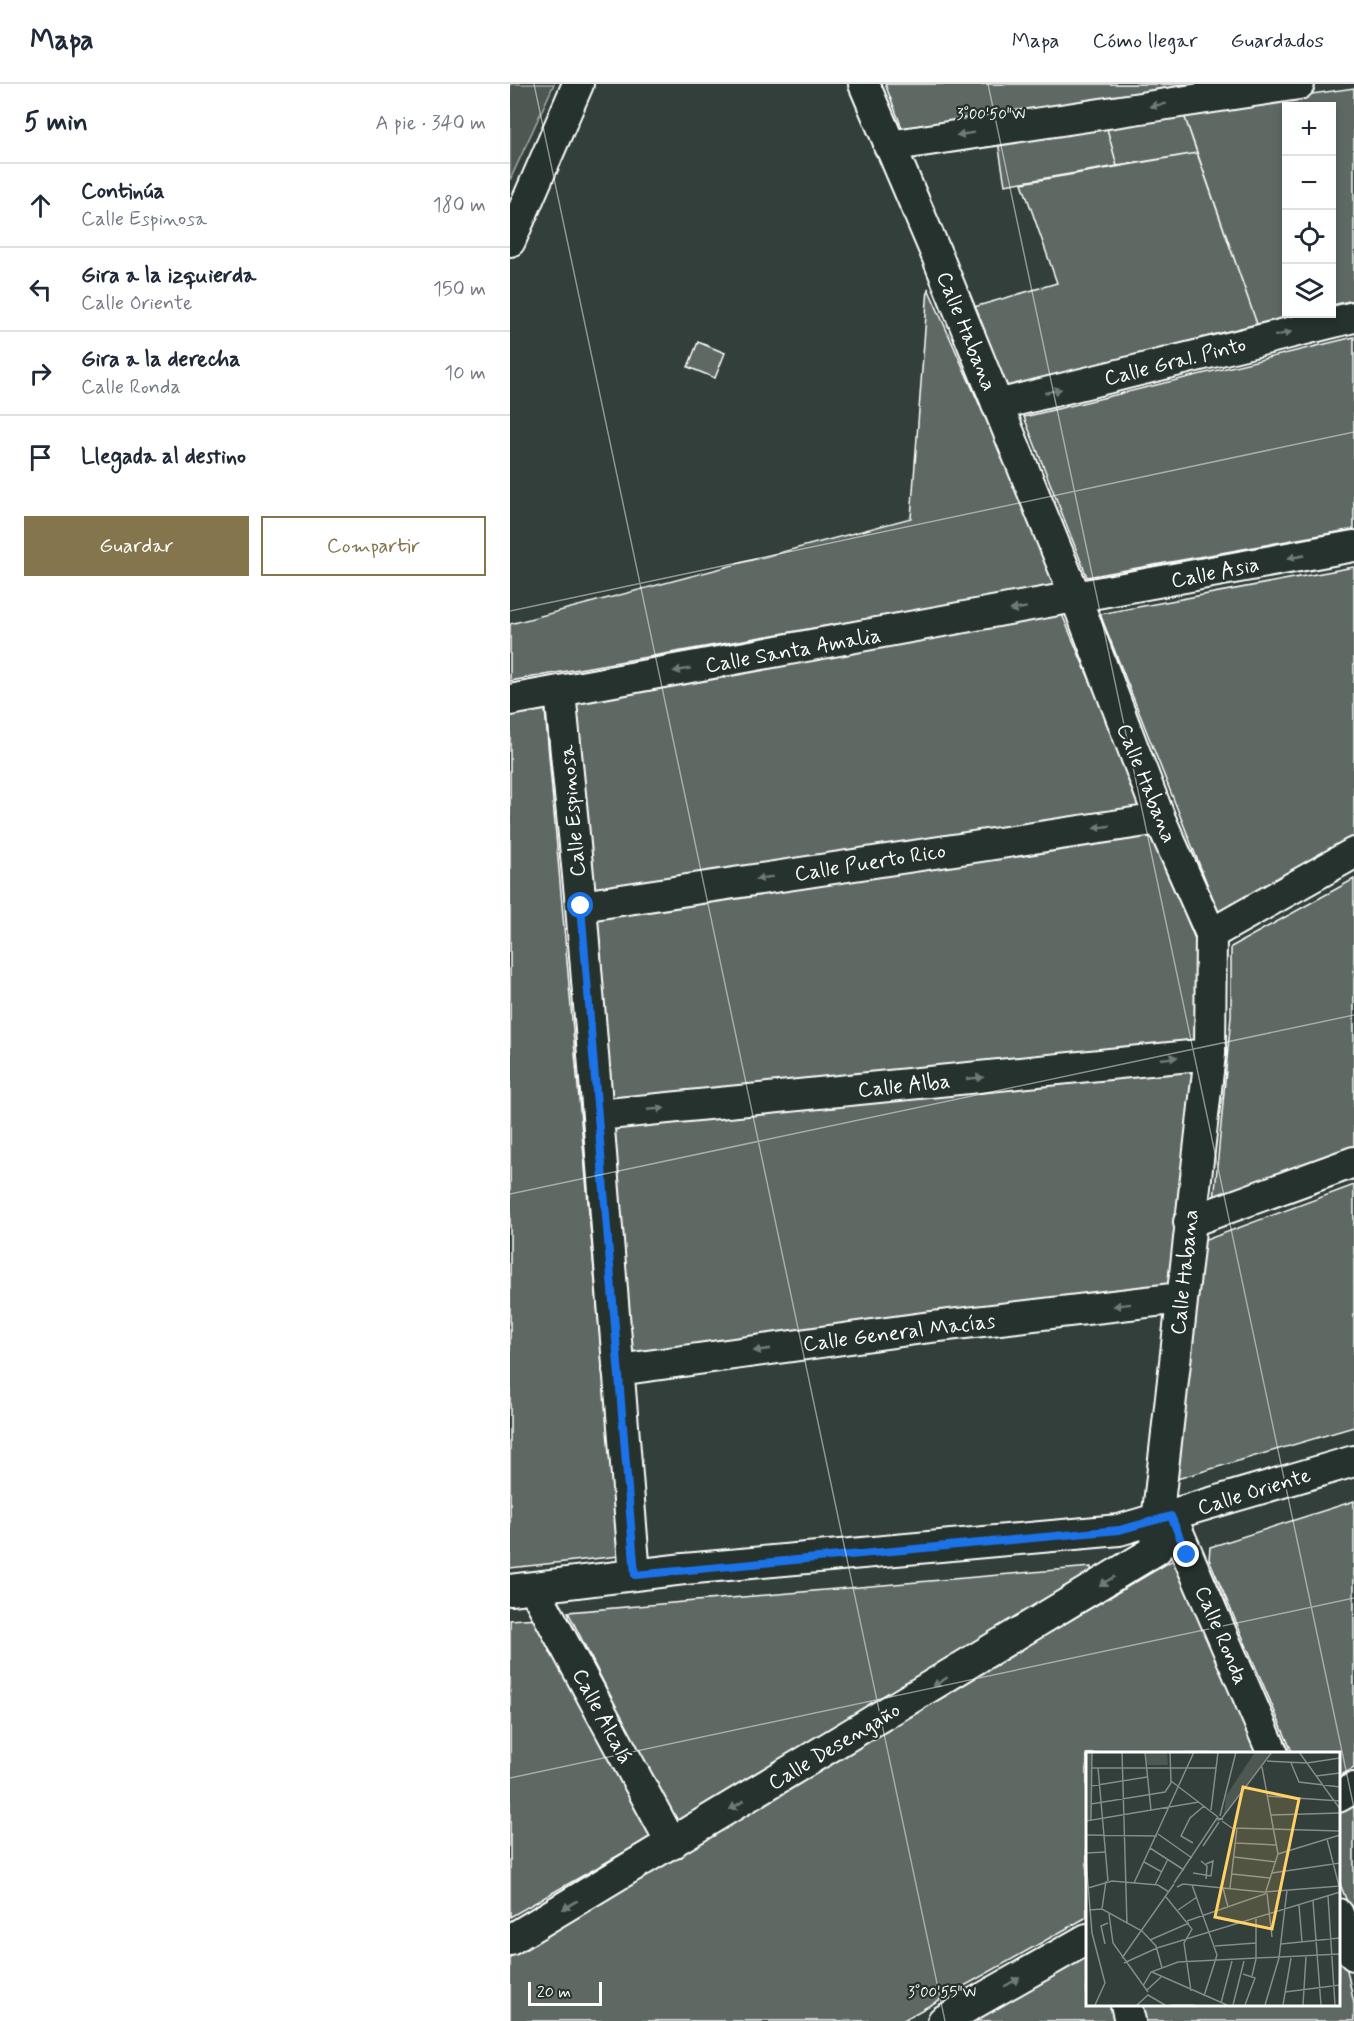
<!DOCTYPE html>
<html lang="es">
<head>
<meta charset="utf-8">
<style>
  :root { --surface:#fff; --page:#f2f2f3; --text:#1f2937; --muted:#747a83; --line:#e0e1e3; --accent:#84754c }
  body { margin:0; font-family:Mynerve,sans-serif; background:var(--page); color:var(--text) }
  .controls { position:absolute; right:18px; top:18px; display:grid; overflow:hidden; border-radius:0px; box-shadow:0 3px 9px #0003 }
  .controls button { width:54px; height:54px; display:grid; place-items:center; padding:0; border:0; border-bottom:2px solid var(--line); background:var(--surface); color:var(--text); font:30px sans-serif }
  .scale { position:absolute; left:18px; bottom:15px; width:74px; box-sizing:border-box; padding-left:6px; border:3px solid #fff; border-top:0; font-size:16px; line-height:21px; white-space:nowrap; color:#fff; -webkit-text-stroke:4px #26332d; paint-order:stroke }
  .stop { position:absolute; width:18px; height:18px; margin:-14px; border:4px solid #1a73e8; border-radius:50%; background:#fff }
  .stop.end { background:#1a73e8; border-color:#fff; box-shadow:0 2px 6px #0008 }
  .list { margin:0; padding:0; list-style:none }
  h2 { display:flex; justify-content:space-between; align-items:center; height:78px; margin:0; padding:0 24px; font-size:26px }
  h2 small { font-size:20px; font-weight:400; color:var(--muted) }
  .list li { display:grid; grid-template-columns:39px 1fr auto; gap:18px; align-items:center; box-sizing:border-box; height:84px; padding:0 24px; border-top:2px solid var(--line) }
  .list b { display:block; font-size:22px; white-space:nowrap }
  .list p { margin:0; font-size:20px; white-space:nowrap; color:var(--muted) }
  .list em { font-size:20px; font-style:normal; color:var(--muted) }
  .actions { display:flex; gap:12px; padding:18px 24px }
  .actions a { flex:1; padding:14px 0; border:2px solid var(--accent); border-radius:0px; text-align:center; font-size:21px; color:var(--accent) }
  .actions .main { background:var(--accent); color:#fff }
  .icon { flex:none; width:33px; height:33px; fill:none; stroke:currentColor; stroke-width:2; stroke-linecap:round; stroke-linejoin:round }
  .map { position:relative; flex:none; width:844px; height:1937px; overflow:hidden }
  header { display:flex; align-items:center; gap:36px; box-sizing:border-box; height:84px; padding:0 30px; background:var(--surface); border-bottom:2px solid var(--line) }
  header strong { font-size:28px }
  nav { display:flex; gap:33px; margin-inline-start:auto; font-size:21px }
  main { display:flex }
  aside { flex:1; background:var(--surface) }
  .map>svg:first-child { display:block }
  .green { fill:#4d5853; stroke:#a6aca9; stroke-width:1.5 }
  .building { fill:#5f6964; stroke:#fff; stroke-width:1.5 }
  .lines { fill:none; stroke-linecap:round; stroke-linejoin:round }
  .minor-casing { stroke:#fff; stroke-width:34 }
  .minor { stroke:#26332d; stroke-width:30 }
  .oneway { fill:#727a76 }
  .route { stroke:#1a73e8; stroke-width:8 }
  .ticks { fill:none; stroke:#fff; stroke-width:1.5; stroke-opacity:0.45 }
  .labels { text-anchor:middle; stroke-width:4.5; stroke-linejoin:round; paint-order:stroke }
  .street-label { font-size:21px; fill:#fff; stroke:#26332d }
  .inset-road { fill:none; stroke:#858c89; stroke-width:1.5 }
  .view { fill:#ffd166; fill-opacity:0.15; stroke:#ffd166; stroke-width:3 }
  .inset-edge { fill:none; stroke:#fff; stroke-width:3 }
  .ticks-label { font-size:15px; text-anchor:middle; fill:#fff; stroke:#26332d; stroke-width:4.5; stroke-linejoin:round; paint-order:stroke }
</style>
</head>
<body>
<header>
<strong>Mapa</strong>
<nav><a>Mapa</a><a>Cómo llegar</a><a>Guardados</a></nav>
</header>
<main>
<aside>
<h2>5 min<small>A pie · 340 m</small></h2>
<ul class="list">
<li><svg class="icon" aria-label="ahead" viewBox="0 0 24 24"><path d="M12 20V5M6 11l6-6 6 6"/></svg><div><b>Continúa</b><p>Calle Espinosa</p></div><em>180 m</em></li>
<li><svg class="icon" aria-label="left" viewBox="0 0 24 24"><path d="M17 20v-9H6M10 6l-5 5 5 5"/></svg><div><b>Gira a la izquierda</b><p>Calle Oriente</p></div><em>150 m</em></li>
<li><svg class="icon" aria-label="right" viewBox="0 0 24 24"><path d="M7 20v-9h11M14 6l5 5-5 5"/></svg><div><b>Gira a la derecha</b><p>Calle Ronda</p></div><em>10 m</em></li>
<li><svg class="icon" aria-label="arrive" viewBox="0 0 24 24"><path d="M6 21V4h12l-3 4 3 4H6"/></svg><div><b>Llegada al destino</b></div></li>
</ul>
<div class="actions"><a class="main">Guardar</a><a>Compartir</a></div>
</aside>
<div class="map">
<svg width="844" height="1937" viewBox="0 0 844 1937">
  <rect width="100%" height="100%" fill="#333f3a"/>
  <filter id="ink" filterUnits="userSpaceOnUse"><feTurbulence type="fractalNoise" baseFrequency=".0167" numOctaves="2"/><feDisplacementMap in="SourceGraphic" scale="12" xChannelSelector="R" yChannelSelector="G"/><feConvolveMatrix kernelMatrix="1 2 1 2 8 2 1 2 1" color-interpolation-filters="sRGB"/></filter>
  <g filter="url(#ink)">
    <path class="green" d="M0,0H44L0,96Z"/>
    <path class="building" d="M375,0H691L392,44Z
      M844,4V216L822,221V22H776V230H788L747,240L673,28Z
      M673,28L687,69L607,82L595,37Z
      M595,37L607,82L495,101L487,52Z
      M687,69L747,240L497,303L464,223L547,199L512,99Z
      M418,204L549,501L0,597V540L401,434Z
      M844,253V445L577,493L514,333Z
      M188,258L215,269L205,294L178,283Z
      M844,483V754L709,830L590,530Z
      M551,528L635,727L80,808L60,619Z
      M35,626L109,1472L0,1484V631Z
      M644,752L692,873L688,960L100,1014L81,833Z
      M844,795V1066L704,1117L721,932V863Z
      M686,986L659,1202L120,1272L98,1044Z
      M844,1101V1343L667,1395L693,1157Z
      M844,1417V1684L828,1693V1670H783L699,1475L700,1463Z
      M663,1476L748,1670H577V1833L392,1937H0V1866Z
      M581,1483L582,1494L165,1740L58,1528Z
      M27,1534L141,1753L0,1833V1536Z
      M844,1717V1835L828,1795V1726Z
      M828,1857L835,1876L844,1920V1937H632L628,1920H828Z
      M576,1870L577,1920H604L607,1937H456Z"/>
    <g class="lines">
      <defs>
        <path id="minor" d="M379,62L789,0
          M0,157L68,0
          M487,321L844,233
          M50,608L71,822L125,1491
          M0,616L844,462
          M71,822L650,735
          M701,850L844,769
          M88,1031L700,970
          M679,1138L844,1078
          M108,1286L413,1244L671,1214
          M661,1432L763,1670
          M24,1504L162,1760
          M0,1506L174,1485L609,1446L844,1377
          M828,1713L844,1704
          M828,1830L844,1871
          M0,1856L646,1466L647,1437L700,970L701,850L650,735L566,514L428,174L354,0
          M616,1920L620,1937
          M433,1937L577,1855"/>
      </defs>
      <use href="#minor" class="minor-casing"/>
      <use href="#minor" class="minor"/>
    </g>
    <defs><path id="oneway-solid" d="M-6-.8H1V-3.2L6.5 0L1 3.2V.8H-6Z" transform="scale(1.5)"/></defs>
    <g class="oneway">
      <use href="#oneway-solid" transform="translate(648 21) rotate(171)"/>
      <use href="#oneway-solid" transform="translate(455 50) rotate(171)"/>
      <use href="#oneway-solid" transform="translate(773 250) rotate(-14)"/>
      <use href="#oneway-solid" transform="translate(543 307) rotate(-14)"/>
      <use href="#oneway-solid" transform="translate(786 473) rotate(169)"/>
      <use href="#oneway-solid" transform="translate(508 525) rotate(170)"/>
      <use href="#oneway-solid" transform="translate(172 586) rotate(170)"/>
      <use href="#oneway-solid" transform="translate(592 743) rotate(171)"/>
      <use href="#oneway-solid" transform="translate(254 794) rotate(171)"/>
      <use href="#oneway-solid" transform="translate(659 974) rotate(-6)"/>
      <use href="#oneway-solid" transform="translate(465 994) rotate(-6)"/>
      <use href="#oneway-solid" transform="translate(146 1025) rotate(-5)"/>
      <use href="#oneway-solid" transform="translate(612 1221) rotate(173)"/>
      <use href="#oneway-solid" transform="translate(252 1266) rotate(172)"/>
      <use href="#oneway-solid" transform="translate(597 1497) rotate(149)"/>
      <use href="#oneway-solid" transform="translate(430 1598) rotate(149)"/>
      <use href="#oneway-solid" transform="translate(227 1721) rotate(149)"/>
      <use href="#oneway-solid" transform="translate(60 1821) rotate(150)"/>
      <use href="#oneway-solid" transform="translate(502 1898) rotate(-30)"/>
    </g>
  </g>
  <g class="lines" filter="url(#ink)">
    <path class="route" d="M71,822L125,1491L609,1446L661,1432L677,1471"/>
  </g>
  <path class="ticks" d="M24,0L435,1937M478,0L844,1724M0,527L844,348M0,1110L844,931M0,1694L844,1514"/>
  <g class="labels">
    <g class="street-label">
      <text transform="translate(457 247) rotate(68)" y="7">Calle Habana</text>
      <text transform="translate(665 277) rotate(-14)" y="7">Calle Gral. Pinto</text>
      <text transform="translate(705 488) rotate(-11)" y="7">Calle Asia</text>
      <text transform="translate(283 566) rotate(-10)" y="7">Calle Santa Amalia</text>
      <text transform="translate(637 699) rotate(68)" y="7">Calle Habana</text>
      <text transform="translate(62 727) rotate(-95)" y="7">Calle Espinosa</text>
      <text transform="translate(360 778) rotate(-9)" y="7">Calle Puerto Rico</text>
      <text transform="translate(394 1001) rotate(-6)" y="7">Calle Alba</text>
      <text transform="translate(674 1188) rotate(-84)" y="7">Calle Habana</text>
      <text transform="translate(389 1248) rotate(-7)" y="7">Calle General Macías</text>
      <text transform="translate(744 1407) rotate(-17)" y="7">Calle Oriente</text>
      <text transform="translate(712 1551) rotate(67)" y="7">Calle Ronda</text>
      <text transform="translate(93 1632) rotate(62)" y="7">Calle Alcalá</text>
      <text transform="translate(324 1662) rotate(-31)" y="7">Calle Desengaño</text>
    </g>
  </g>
  <g transform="translate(576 1668)">
    <rect width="254" height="254" fill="#333f3a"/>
    <path d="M0,0H6L5,68L0,69ZM60,0H81L82,13H61ZM169,0H185L138,63L140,44Z" fill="#4d5853"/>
    <path class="inset-road" d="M36,0L41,172M59,0L65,58M213,0L254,57M181,9L221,11L254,6M205,11L213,30L254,35M6,16H130M12,16L22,129M230,24L254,21M85,29L132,65M5,34L61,25M181,44L254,49M5,52L79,40L85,31L84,0M125,58L132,0M185,63L254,61M134,64L150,0M136,66L186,0M5,68L6,0M0,69L113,50M136,69L146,76L254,79M72,82L106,106M0,83L71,84M241,87L253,134M107,91L95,84L104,66L118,54M150,91L190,93M117,94L133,70M64,96L98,118M0,101L20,100M192,102L254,83M148,105L190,110M0,108L6,181L19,231L9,253M115,109L121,114L120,127M58,110L76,120M107,121L125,124L127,109L120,112M186,121L254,111M146,122L184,126M48,131L108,0M88,131L131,66L137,67L131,68M69,133L82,107M106,133L131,203L118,244M91,135L97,132L177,140L254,134M2,136L26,129L72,133L83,140M137,136L142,155M144,136L151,76M181,141L186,185M242,144L249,253M80,145L106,177L98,191L105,239M227,149L235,253M213,153L216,190M16,157L20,129M3,158L16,157L56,179L70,194L76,216M92,158L111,145M23,162L27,191L62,240M101,169L179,142L192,102L176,15M64,188L103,171M19,192L15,174L22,171M195,192L254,186M129,194L170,191M36,206L88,132M38,211L71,196L254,140M66,220L141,253M157,222L169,226L159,253M166,224L170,207V167M57,234L65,220L92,210L254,202M61,238L75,225M199,240L254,233M135,251L146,209M51,253L62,243L79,253M84,253H109M147,253L158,209M179,253L193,206L201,138M197,253L205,206M217,253L220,205"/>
    <path class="view" d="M157,35L213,47L186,177L129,165Z"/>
    <rect width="254" height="254" class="inset-edge"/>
  </g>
  <g class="ticks-label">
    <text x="481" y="35">3°00'50"W</text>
    <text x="432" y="1913">3°00'55"W</text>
  </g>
</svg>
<div class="controls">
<button>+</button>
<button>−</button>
<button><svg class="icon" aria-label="locate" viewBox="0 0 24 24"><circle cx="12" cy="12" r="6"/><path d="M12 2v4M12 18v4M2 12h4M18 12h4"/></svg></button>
<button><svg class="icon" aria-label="layers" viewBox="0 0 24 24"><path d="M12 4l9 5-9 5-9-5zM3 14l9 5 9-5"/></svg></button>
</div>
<div class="scale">20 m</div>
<div class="stop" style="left:71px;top:822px"></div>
<div class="stop end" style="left:677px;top:1471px"></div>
</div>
</main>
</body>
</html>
